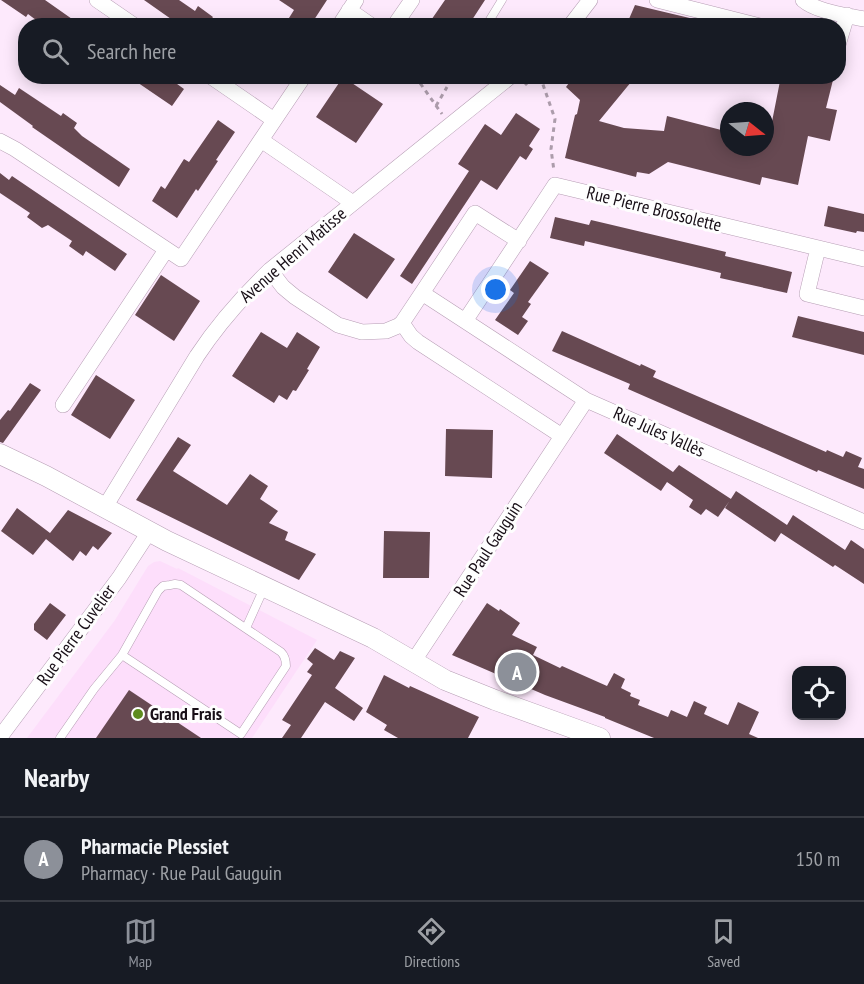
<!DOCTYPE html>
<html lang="en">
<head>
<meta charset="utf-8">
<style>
  :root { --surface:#171b24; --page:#20242c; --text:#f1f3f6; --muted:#9ea1a6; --line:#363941; --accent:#8c9099 }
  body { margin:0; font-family:"PT Sans Narrow",sans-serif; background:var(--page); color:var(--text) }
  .controls { position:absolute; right:18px; bottom:18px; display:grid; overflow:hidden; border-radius:12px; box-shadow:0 3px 15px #0003 }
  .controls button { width:54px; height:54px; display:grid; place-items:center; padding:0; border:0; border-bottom:2px solid var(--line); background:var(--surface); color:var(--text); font:30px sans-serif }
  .compass { position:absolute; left:720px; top:102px; width:54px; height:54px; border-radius:50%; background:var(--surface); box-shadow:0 3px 15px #0003; rotate:107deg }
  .you { position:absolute; left:496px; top:290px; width:21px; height:21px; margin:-15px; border:4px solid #fff; border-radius:50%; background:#1a73e8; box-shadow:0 0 0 9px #1a73e833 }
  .badge { display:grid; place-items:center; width:39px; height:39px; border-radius:50%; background:var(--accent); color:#fff; font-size:20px; font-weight:700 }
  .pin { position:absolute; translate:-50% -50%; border:3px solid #fff; box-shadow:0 2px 6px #0006 }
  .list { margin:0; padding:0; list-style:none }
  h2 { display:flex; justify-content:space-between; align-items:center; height:78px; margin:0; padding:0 24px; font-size:26px }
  h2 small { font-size:20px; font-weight:400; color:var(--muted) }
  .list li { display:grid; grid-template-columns:39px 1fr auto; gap:18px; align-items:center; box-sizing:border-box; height:84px; padding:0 24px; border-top:2px solid var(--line) }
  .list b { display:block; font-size:22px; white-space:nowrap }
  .list p { margin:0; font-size:20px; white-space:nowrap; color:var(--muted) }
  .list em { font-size:20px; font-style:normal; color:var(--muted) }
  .icon { flex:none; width:33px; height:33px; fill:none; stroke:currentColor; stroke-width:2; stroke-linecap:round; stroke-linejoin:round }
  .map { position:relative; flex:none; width:864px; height:738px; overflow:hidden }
  .search { position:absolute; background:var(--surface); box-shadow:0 3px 15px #0003; left:18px; right:18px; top:18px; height:66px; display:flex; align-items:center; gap:15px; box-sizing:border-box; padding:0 21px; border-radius:24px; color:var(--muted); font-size:22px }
  .sheet { height:162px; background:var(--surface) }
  nav { display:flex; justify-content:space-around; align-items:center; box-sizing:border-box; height:84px; border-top:2px solid var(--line); background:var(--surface); font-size:16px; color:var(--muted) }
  nav a { display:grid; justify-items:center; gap:3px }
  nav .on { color:var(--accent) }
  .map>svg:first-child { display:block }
  .built { fill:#fddefb }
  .building { fill:#674952 }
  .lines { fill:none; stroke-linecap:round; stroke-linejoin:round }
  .service-casing { stroke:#b69eb4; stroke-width:9 }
  .minor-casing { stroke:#b69eb4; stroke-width:16 }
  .tertiary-casing { stroke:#b69eb4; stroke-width:21 }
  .path { stroke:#ac9cab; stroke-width:3; stroke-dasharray:4.5 4.5; stroke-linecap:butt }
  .service { stroke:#fff; stroke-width:8 }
  .minor { stroke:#fff; stroke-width:15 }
  .tertiary { stroke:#fff; stroke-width:20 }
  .poi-dot { fill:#5e8c1f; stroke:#fefefe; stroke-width:2 }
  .labels { text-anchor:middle; stroke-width:6; stroke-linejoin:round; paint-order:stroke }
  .street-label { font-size:18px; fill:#170e16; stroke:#fefefe }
  .poi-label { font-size:18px; font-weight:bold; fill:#170e16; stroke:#fefefe; text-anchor:start }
</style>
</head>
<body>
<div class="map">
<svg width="864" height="738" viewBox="0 0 864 738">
  <rect width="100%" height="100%" fill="#fde9fc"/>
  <path class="built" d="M160,561L177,569L178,568L317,640L252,738H27L115,620L148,566L154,562Z"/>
  <path class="building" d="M1,0H45L82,26H44L28,14L26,17Z
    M144,0H179L195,11L198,6L213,17L210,21L215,26H181Z
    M279,0H327L310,26H284L294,10Z
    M445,0H485L468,26H427Z
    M635,5L698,20L697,26H626Z
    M128,76H166L184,89L172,106Z
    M574,76H636L599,121L624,128L664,131L667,116L729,132V147H765V141L768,142L781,76H834L826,108L837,110L830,141L808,136L798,185L762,177L760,185L668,162L649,174L637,172L636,177L565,158L575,115L577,114L580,100L566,87Z
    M343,77L383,104L356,143L316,117Z
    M0,85L15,95L19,88L61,116L63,113L77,123L74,128L82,136L130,169L119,187L32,127L33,126L0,102Z
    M516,113L540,129L529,146L533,149L526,160L520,156L497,190L481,180L412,284L400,276L469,171L458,164L485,124L501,135Z
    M218,120L235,132L216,160L218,161L198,191L196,189L177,218L152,201L161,186L165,189L184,159L189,162Z
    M0,173L9,180L12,176L127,254L115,271L86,251L83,256L69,246L72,241L48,225L42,228L27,217L30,213L0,193Z
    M828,206L864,214V232L857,231L856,233L824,226Z
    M555,217L589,225L591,220L608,224L726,252L725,256L792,272L787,293L720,278L721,273L585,241L584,246L550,238Z
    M354,233L395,259L367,299L328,272Z
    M530,261L549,273L528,302L531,304L522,317L528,321L518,335L495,320L514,293L510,290Z
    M161,275L200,301L174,341L135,315Z
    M798,316L864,332V355L792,337Z
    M562,331L640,366L641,364L656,371L653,377L826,452L827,450L843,457L846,451L862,458L858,467L864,469V489L818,470L817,472L628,389L630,384L552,351Z
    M261,332L287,348L297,332L320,347L307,369L309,370L296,391L293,390L287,400L279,395L274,403L232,376Z
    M96,375L135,400L110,439L71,415Z
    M30,383L41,390L3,443L0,442V420L8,410L10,411Z
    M446,429L493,430L492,478L445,476Z
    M617,434L673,472L679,465L731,499L718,517L706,509L701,515L689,507L693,500L667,482L661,491L604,453Z
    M178,437L191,445L173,471L227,505L250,474L268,486L260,499L278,511L269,523L288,532L285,540L316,554L299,580L136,500Z
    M736,491L787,525L793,515L845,550L851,540L864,549V584L835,565L833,567L781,533L775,542L725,508Z
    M17,508L50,533L68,510L112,533L98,550L93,546L86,556L80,551L73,561L46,539L33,555L1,531Z
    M384,531L430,532L429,578H383Z
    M50,603L66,615L47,640L34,630V624Z
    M487,603L499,611L500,609L520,623L512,635L537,647L533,655L560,668L562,666L607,686L614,673L625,679L621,688L631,693L630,696L640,700L638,705L668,717L671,710L687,717L694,701L707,707L704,714L728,725L738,702L759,712L749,734L758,738H654L605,718V717L545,695L452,655Z
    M315,648L334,660L340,651L355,658L335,688L363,708L354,721L325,702L301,738H282L291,725L282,720L312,675L307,672L313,664L307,659Z
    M384,675L409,688L410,686L479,717L468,738H398L384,730L387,725L366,712Z
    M129,690L201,738H96Z"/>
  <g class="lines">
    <defs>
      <path id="service" d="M486,26L502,0
        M452,78L453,76
        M246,628L264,588
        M60,738L94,689L122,655L158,591L163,586L170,585L175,584L181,585L281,652C285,656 286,660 286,666L241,734L122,655"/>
      <path id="minor" d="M97,0L135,26
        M657,0L760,26
        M803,0C817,12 846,15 864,19
        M349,10L372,26
        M339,26L356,0
        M394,26L412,0
        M570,26L590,0
        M838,45L847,15
        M210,76L274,120
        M261,140L353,203
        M0,141L15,149L181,259L304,76
        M519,241L475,213L422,293L465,321L555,185L864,259
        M818,248L807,294L864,308
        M270,270L283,287L295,297L338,325L362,332L386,331L398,326L402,323L422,293
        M465,321L586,400L864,522
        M402,323L411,336L418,342L562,436
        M63,405L166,250
        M105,507L197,356C218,324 242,297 270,270L511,76
        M413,662L586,400
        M0,737L119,578L149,532"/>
      <path id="tertiary" d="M0,454L46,476L167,541L373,638L445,680L495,700L600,738"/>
    </defs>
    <use href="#service" class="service-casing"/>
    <use href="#minor" class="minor-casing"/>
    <use href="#tertiary" class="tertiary-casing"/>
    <path class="path" d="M415,76L442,114
      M540,76L555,119L551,149L554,171
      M525,85L535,76
      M436,106L447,87"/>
    <use href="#service" class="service"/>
    <use href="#minor" class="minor"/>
    <use href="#tertiary" class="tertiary"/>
  </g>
  <circle class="poi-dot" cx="138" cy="714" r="6"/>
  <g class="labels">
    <g class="street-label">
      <text transform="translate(654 209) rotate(14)" y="6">Rue Pierre Brossolette</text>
      <text transform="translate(293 255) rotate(-41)" y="6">Avenue Henri Matisse</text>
      <text transform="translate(659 432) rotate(24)" y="6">Rue Jules Vallès</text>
      <text transform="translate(488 549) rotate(-57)" y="6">Rue Paul Gauguin</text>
      <text transform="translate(76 635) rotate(-54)" y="6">Rue Pierre Cuvelier</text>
    </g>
    <g class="poi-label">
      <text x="150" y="720">Grand Frais</text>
    </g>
  </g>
</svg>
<div class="controls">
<button><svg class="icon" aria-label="locate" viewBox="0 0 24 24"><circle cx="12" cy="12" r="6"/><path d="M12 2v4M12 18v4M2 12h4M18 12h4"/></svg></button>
</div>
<svg class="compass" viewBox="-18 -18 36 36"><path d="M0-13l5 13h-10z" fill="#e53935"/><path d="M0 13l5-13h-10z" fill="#9ea1a6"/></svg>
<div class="you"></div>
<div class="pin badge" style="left:517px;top:672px">A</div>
<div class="search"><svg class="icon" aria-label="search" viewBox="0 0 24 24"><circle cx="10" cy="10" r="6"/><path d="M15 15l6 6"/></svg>Search here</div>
</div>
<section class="sheet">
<h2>Nearby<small></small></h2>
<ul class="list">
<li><span class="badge">A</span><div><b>Pharmacie Plessiet</b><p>Pharmacy · Rue Paul Gauguin</p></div><em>150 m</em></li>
</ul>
</section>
<nav>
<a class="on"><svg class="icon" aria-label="map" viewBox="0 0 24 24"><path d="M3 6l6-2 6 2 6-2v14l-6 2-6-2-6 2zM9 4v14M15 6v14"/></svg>Map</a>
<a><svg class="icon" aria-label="directions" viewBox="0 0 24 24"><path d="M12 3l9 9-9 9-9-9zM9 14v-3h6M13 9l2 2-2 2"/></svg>Directions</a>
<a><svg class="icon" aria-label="saved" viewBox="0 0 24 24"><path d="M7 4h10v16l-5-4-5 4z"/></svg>Saved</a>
</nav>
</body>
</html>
